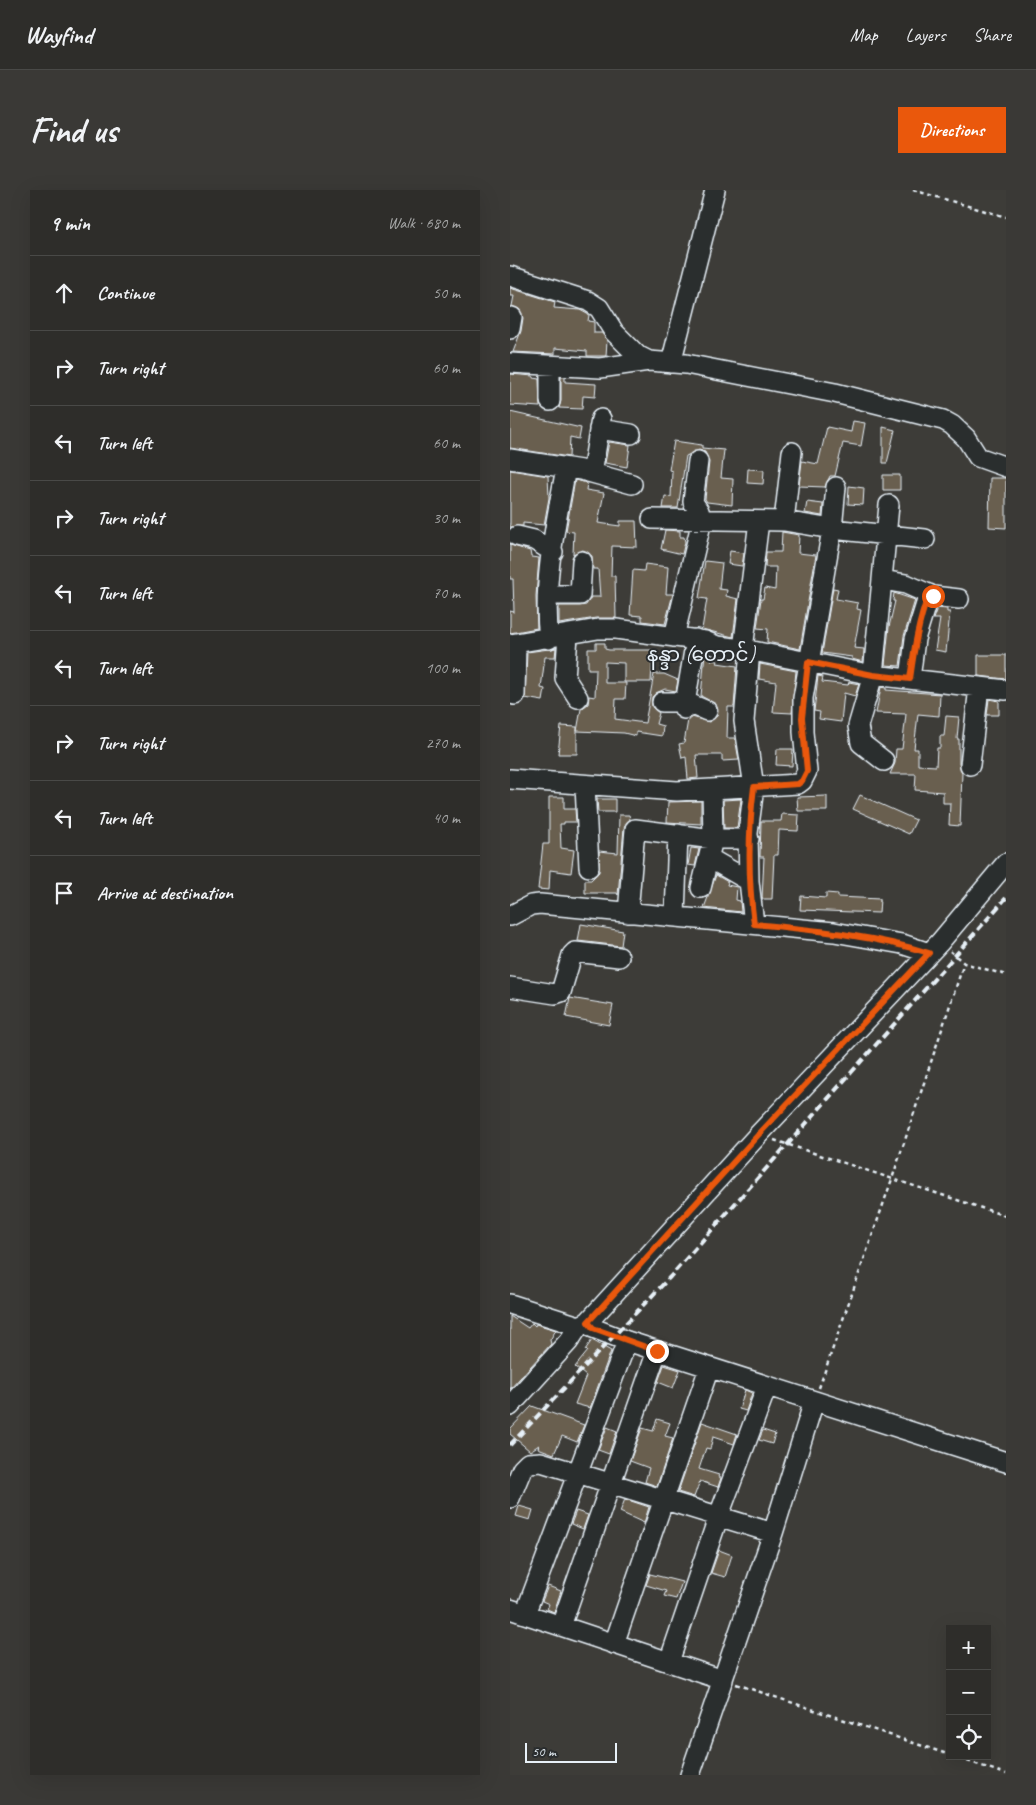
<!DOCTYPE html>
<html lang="en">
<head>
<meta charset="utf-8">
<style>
  :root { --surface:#2e2d2a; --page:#3a3936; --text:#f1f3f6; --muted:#a7a8a8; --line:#494947; --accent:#ea580c }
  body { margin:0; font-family:Caveat,"Noto Sans Myanmar",sans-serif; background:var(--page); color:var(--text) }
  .controls { position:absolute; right:15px; bottom:15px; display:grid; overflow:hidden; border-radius:0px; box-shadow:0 5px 20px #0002 }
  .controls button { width:45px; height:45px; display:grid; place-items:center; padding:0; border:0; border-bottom:1px solid var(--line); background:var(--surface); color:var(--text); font:25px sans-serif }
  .scale { position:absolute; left:15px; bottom:12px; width:92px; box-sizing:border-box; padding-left:5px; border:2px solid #e8f1f8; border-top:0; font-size:14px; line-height:18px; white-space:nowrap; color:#e8f1f8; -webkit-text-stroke:4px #2a2d2e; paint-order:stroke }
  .stop { position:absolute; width:15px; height:15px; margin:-11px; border:4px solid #ea580c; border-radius:50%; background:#fff }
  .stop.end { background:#ea580c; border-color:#fff; box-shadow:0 1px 5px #0008 }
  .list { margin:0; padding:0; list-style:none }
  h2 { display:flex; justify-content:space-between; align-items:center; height:65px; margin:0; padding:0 20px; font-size:21px }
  h2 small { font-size:16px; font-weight:400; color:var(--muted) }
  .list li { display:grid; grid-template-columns:32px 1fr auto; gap:15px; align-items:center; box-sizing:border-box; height:75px; padding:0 20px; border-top:1px solid var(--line) }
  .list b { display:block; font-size:19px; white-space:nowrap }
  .list em { font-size:16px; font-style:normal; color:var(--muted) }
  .icon { flex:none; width:28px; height:28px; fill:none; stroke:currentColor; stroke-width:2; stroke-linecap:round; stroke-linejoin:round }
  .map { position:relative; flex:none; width:496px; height:1585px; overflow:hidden; border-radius:0px }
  header { display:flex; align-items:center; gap:30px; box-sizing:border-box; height:70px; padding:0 25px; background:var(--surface); border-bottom:1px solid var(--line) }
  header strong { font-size:24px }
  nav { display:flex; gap:28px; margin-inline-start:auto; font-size:18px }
  .intro { display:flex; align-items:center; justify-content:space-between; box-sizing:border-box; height:120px; padding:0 30px }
  h1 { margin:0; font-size:35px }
  .button { padding:12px 22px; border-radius:0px; background:var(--accent); color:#fff; font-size:18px; font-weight:700 }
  main { display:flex; gap:30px; padding:0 30px }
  aside { flex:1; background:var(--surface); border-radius:0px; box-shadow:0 5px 20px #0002 }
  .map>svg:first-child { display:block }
  .building { fill:#695e50; stroke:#e8f1f8 }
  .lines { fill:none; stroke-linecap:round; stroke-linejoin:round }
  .minor-casing { stroke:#e8f1f8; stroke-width:22 }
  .path { stroke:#e8f1f8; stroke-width:2.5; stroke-dasharray:4 4; stroke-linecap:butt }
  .minor { stroke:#2a2d2e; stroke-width:19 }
  .rail { stroke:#e8f1f8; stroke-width:4; stroke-dasharray:8 4; stroke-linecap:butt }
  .route { stroke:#ea580c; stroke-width:6 }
  .labels { text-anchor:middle; stroke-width:4; stroke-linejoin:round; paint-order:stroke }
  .quarter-label { font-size:20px; fill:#e8f1f8; stroke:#2a2d2e }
</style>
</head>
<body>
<header>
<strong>Wayfind</strong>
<nav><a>Map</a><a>Layers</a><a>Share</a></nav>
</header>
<div class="intro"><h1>Find us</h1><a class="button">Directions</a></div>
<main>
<aside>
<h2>9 min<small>Walk · 680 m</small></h2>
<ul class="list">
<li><svg class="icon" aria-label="ahead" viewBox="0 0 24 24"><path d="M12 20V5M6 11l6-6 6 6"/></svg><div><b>Continue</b></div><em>50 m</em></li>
<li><svg class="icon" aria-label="right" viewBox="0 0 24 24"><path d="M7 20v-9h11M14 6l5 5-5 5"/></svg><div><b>Turn right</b></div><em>60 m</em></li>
<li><svg class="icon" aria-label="left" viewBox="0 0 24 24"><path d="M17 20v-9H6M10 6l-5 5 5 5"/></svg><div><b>Turn left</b></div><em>60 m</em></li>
<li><svg class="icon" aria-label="right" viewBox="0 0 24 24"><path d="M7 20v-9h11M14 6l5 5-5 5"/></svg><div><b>Turn right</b></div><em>30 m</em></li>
<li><svg class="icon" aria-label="left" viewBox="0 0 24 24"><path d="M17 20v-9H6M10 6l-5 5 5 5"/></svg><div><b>Turn left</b></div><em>70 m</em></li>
<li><svg class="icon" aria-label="left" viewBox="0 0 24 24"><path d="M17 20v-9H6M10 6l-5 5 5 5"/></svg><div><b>Turn left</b></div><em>100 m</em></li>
<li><svg class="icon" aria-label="right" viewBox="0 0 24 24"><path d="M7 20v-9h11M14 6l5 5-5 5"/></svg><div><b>Turn right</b></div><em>270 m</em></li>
<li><svg class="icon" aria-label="left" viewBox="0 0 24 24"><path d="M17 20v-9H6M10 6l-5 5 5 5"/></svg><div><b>Turn left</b></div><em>40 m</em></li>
<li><svg class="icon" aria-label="arrive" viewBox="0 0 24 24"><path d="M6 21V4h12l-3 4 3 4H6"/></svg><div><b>Arrive at destination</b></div></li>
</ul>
</aside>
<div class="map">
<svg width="496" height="1585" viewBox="0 0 496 1585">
  <rect width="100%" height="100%" fill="#3d3c38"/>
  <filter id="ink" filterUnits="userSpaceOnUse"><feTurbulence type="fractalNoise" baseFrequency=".02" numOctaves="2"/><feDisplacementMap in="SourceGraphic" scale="10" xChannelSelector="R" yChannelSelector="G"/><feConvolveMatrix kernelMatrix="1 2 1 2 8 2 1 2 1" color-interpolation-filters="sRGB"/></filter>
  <g filter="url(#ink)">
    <path class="building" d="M0,98L45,112L44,118L70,120L79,125L78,131L84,132V143H92L97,150L96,166H77V161L45,158V164L3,162L11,141L13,128L9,119L2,116L4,106H0Z
      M0,184L23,186V188L29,189L30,217L0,215Z
      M51,187H55V192L86,194L85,207L73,206L72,219L49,218L51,211Z
      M0,222L71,238L69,249L60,247L59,267L0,258Z
      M343,231L355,233L351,256L333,253L325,286H320L315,297L289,296L292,271L308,274L317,237L341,242Z
      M373,237L385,240L377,273H373Z
      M164,251L192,255V258L214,260L211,288L223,289L222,315L197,312L195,309L199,272L195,262L189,260L176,266L168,318H153L155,306L161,307L162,281L159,280Z
      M99,252L120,255L117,277L95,273Z
      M238,279L254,280L253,294L237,293Z
      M0,280L38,286L39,308L34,335L13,333V336L0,337Z
      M373,285H390V300H373Z
      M480,288H496V338L479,337Z
      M65,290L77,293L76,300L94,303L88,333L110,336V331H126L127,357L102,356L101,386H105L106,428H86L49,434V416H70L76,415L81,407H90L88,379H83L82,366L73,360L63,364L64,342L56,341Z
      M339,296L354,298L353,315L338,314Z
      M297,312L313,314L312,326L295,323Z
      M155,340L170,341V347H174L175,352L172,364L151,359Z
      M272,342L289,345L288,363L306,365L290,459L257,452L258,439L247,438L251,409H253L255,398L265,400L266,377H255L256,362H271Z
      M0,355L20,361L21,367L29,368L26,406L27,438L0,443V421L4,422L3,389H0Z
      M220,361L234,363L232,376L218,374Z
      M195,371L212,373L209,399L217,400L216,406L228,409L223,447L192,439L197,409L189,408Z
      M135,374L158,377L156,404H163L155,434L132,431V426L120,425L123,380L134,381Z
      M323,398L328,399L326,409L348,413L347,419L351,420L344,458L354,459L353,472L342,469V467L312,463Z
      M384,403L405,410L394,446L390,476L375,475L379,437L385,411H383Z
      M427,418L437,419V422H440L436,462L425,460L430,429H423Z
      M86,453H95V459L99,460H143L141,492H114V473L95,472V493H116L115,509H106L105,529L135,533L144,484H154L168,490L166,501L155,499L146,503L142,507V517L149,523L146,534L153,536L152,546L126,542V546L114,543L67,541L71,519L78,514L79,506L85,507L86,479H78V459H86Z
      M46,458L45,467H35L31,498L35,499L33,511L15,508L17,462Z
      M195,463L202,466L201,470L208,471L207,473L227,476L224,517H218L217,548H225L229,570L212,571V565H186L188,588L178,589L176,567L172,568L169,554L174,553L178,530L182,527L199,532L207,526L208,520L206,514L191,506Z
      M468,465H496V489L468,486Z
      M250,474L286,481L282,523L263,522L266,492L249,489Z
      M308,486L313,487L312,492L338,495L339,492L349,494L345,506L334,503L331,532L309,529L310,522L304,521Z
      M371,497L376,498V500L430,504L429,526L408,524L404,559H408V575L426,576L427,558H430V546H434L436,526L449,527L447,549H449V574L452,583L450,636L439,635L440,613H433V602L405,600L406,584H380L385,573L386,559H392L396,524L366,523Z
      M479,509L489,511V525H477Z
      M51,536L67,537V564H48Z
      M267,559H283L282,576L266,575Z
      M350,605L406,630L399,644L343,619Z
      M317,606V621H288L287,607Z
      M39,607H54V619H65L66,632H54V634H50L51,658L64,660L61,683L40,680L39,700L28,699L33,654H39Z
      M87,609H105V622H88Z
      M231,609L227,638H214L213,610Z
      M191,611V634L157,632L158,612Z
      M272,624L289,625L288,641L269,640L268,665H264L262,709H252L254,667H250L251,631H271Z
      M109,625H119L120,629L114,638L108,705L107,703H75V690H81L89,682V661L108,663Z
      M181,658L189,659L185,676L178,675Z
      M206,685L218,692L217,695L227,697L226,710L230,711L231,722L194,718Z
      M316,703L328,704V707L370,709L369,723L290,720L291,706L316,708Z
      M71,734L113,741L111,756L68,751Z
      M60,808L103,815L99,835L56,827Z
      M0,1126L18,1138L22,1133L25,1136L26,1134L46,1140L40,1150L41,1154L0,1199Z
      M82,1150L101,1161L80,1218L65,1214L76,1186L65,1177L78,1161L75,1160Z
      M154,1175L170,1180L163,1198L148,1192Z
      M235,1200L242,1203L236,1221L229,1219Z
      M22,1216L74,1235L67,1252L52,1246L44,1264L28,1258L29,1255L20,1261L0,1244V1239Z
      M147,1229L160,1233L155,1246L163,1248L147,1296L135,1292L139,1278L120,1271L132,1238L143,1241Z
      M192,1232L227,1244L224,1254L203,1247L200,1259L196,1258L189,1279L209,1285L208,1287L211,1288L208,1297L190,1291L184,1307L168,1302Z
      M97,1237L107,1241L99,1264L88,1260Z
      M253,1240L265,1244L262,1254L249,1250Z
      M115,1309L139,1317L134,1333L110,1322Z
      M9,1316L23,1320L20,1330L6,1326Z
      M66,1321L78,1325L73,1339L61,1334Z
      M209,1360L222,1365L215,1387L201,1383Z
      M140,1384L172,1392L166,1409L154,1406L156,1401L136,1395Z
      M38,1396L51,1401L44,1422L37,1419L39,1414L32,1411Z"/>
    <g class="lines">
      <defs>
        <path id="minor" d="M0,86L78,111L89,118L104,142L127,165L139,171L176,174L325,203L433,230L442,235L456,248L468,267L496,277
          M0,139L2,127
          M0,173L90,178L139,171
          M161,173L205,0
          M40,211V176
          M89,239L121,244
          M0,269L71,280L122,294
          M82,283L91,229
          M142,329L274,331L322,339L415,349
          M274,331L282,262
          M7,346L24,350L43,362
          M372,390L396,394L423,406L449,409
          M38,405H70L72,371
          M58,445L55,488L68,508
          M164,447L192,330L189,321L183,312L188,271
          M39,449C32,393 46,333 56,278
          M0,454L88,439H106L195,451L207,456L233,459L363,485L496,500
          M233,459L249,331
          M240,460L234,531L244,597L238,643L239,691L244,734
          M400,489L405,449L419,404
          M5,505L6,453
          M152,512H176L197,521
          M174,519L186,449
          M374,571L351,553L348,536L363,485L379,315
          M460,575L469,497
          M0,589L167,601L288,594L292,591L297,581L293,542V508L322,339L326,297
          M75,595L79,677
          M199,668L239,691
          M191,698L203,649L202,599
          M118,723L125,639L203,649H239
          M0,726L21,715L30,714L324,742L392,754L419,763
          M165,726L168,644
          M0,797L45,804L51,802L62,765L65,762L109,767
          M0,1114L69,1136
          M78,1132L249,944L430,752L496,673
          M0,1216L59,1151L69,1136L78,1132L83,1138L117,1151L496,1272
          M0,1308L12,1279L18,1273L31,1272L263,1343
          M0,1419L213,1490
          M15,1424L117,1151
          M51,1436L147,1161
          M104,1454L199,1178
          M159,1472L208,1328L257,1196
          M180,1585L263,1343L304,1211"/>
      </defs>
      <use href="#minor" class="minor-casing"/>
      <path class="path" d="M403,0L496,27
        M440,761L454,773L496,785
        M264,950L496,1026
        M309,1198L382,989L454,773
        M226,1494L440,1565
        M442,1566L496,1584"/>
      <use href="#minor" class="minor"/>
      <path class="rail" d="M0,1255L160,1087L496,708"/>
    </g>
  </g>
  <g class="lines" filter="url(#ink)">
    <path class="route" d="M147,1161L83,1138L78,1132L249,944L419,763C362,745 303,740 244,734C238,688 238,643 244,597L288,594L292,591L297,581L292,528L298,472L363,485L400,489C404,460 408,432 419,404L423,406"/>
  </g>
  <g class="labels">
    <g class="quarter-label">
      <text x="191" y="471">နန္ဒာ (တောင်)</text>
    </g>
  </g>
</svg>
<div class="controls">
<button>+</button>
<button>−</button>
<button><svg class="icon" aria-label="locate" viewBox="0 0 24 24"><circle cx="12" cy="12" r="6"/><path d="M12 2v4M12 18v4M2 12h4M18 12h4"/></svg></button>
</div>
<div class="scale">50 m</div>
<div class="stop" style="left:423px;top:406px"></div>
<div class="stop end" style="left:147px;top:1161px"></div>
</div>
</main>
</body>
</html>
